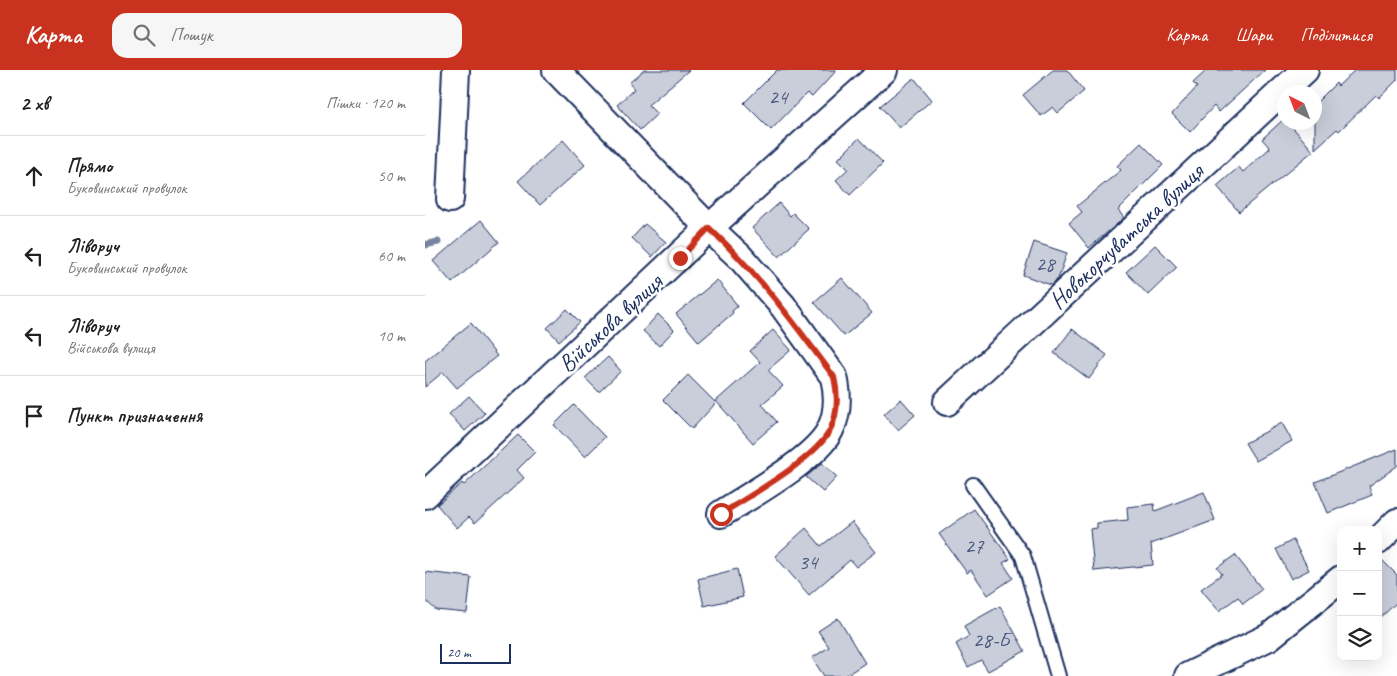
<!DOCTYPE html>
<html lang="uk">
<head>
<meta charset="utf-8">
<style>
  :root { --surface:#fff; --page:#f6f6f6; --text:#202124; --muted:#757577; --line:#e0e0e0; --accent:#c8321e }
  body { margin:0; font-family:Caveat,sans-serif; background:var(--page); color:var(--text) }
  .controls { position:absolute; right:15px; bottom:15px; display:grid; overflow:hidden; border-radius:10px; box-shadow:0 5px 20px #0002 }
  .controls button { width:45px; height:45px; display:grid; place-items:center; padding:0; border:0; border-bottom:1px solid var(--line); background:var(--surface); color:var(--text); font:25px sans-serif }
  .compass { position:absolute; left:852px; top:15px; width:45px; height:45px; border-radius:50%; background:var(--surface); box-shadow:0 5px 20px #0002; rotate:318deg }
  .scale { position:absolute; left:15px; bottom:12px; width:71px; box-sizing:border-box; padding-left:5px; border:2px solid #1b2f5e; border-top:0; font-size:14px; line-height:18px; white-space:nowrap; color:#1b2f5e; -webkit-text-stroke:4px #fff; paint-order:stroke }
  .stop { position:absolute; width:15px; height:15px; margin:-11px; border:4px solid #c8321e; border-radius:50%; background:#fff }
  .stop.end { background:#c8321e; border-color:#fff; box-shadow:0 1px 5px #0008 }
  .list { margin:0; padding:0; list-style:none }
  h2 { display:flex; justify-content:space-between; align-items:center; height:65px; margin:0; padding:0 20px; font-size:21px }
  h2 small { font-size:16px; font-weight:400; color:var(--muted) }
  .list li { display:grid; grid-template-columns:32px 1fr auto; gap:15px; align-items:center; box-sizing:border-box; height:80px; padding:0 20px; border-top:1px solid var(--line) }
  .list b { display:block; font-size:19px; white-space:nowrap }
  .list p { margin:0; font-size:16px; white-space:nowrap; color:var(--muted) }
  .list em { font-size:16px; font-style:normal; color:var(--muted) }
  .icon { flex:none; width:28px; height:28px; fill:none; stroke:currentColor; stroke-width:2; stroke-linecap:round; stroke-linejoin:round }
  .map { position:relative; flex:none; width:972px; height:606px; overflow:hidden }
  header { display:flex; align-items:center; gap:30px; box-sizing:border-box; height:70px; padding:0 25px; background:var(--accent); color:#fff }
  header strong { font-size:24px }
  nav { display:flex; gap:28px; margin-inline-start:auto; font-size:18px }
  .search { width:350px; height:45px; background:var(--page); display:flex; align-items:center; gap:12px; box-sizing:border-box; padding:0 18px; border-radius:15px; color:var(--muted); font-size:19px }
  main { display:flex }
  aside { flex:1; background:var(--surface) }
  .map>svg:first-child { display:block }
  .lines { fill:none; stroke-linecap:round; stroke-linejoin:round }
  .stream { stroke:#77839f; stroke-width:7 }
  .building { fill:#caceda; stroke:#1b2f5e }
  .lane-casing { stroke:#1b2f5e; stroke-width:18 }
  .street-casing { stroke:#1b2f5e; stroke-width:30 }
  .lane { stroke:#fff; stroke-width:14 }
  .street { stroke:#fff; stroke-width:26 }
  .route { stroke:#c8321e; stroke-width:6 }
  .labels { text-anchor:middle; stroke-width:5; stroke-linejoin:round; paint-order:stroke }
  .number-label { font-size:21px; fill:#47577d }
  .street-label { font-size:24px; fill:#1b2f5e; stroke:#fff }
</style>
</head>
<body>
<header>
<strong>Карта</strong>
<div class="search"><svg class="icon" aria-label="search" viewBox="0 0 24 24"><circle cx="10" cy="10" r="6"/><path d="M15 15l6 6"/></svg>Пошук</div>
<nav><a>Карта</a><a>Шари</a><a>Поділитися</a></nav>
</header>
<main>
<aside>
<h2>2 хв<small>Пішки · 120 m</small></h2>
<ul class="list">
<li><svg class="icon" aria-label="ahead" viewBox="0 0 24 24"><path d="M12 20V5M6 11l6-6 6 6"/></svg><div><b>Прямо</b><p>Буковинський провулок</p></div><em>50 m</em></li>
<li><svg class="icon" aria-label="left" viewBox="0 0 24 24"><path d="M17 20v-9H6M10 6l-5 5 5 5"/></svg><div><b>Ліворуч</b><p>Буковинський провулок</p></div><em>60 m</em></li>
<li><svg class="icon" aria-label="left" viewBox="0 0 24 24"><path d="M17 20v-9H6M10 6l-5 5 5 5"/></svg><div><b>Ліворуч</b><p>Військова вулиця</p></div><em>10 m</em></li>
<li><svg class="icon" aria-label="arrive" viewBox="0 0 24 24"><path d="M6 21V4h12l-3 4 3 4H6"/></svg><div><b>Пункт призначення</b></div></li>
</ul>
</aside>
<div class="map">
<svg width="972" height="606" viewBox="0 0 972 606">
  <rect width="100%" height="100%" fill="#fff"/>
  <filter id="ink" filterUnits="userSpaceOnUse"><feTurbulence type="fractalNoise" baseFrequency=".02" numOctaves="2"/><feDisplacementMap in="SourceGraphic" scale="10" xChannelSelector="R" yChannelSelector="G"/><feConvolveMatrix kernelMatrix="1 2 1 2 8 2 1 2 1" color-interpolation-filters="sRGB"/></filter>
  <g filter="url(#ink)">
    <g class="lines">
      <path class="stream" d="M0,175L13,172"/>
    </g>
    <path class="building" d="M219,0H264L223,35L232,44L215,60L192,35L209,19L204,13Z
      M352,0H412L387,27L382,23L346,60L319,33Z
      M628,0H642L659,21L633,43L628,37L616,46L598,25Z
      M782,0H840L794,42L789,36L765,62L747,44L772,17L768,13Z
      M930,0H972V10L954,28L951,25L914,61L912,59L890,79V34L911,13L913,16Z
      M489,8L507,30L474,58L455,36Z
      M859,49L860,52H863L888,81L814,142L792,116L814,97L818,102L845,78L837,69Z
      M434,68L458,93L425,125L411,110L423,99L413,89Z
      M138,70L160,95L115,135L93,111Z
      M716,73L738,95L693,140L699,148L664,178L644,153L657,142L652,136L696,100L692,96Z
      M354,133L365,146L368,143L384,159L354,187L327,158Z
      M56,150L74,172L27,213L8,191Z
      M220,154L241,172L227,187L207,168Z
      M609,172L642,183L633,209L626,215L598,205Z
      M730,175L752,197L723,225L701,202Z
      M417,208L447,243L419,266L389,232Z
      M292,210L313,236L307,241L308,243L274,272L251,244Z
      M142,239L155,252L134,271L122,258Z
      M233,244L249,260L234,276L218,261Z
      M46,253L72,286L32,318L18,302L0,317V291Z
      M647,259L682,285L664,309L629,283Z
      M348,260L366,280L343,300L358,316L337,334L352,352L328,373L291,331L335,292L325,281Z
      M183,287L196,301L174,322L160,308Z
      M263,305L291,333L267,359L238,330Z
      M44,326L60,343L40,361L24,344Z
      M476,329L490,345L473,360L459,344Z
      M149,335L180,367L160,387L129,355Z
      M857,353L867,371L831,391L820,373Z
      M93,365L110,382L92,400L99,408L50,453L44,447L32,458L12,435L37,413L39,415Z
      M972,379V396L944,416L947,425L903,443L890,412Z
      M397,393L412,407L398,422L381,407Z
      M779,422L790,450L726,474L728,495L669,501L665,459L672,458V453L703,450L702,437L729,434L730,441Z
      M549,439L585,489L578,493L588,508L563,525L546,500L542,503L514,464Z
      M427,452L451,482L431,497L425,490L384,525L350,486L381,458L396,476Z
      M868,470L884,500L866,509L851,479Z
      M810,485L837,519L818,534L813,527L794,541L776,519L797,504L792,498Z
      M953,486L972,505V532L953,550Z
      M312,499L318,527L279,536L273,509Z
      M0,502L46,507L42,543L11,540L0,530Z
      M575,536L600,581L563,601L556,590L543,597L531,574L544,566L539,556Z
      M413,548L440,593L420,606H399L387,588L404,577L393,561Z"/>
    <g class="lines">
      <defs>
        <path id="lane" d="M548,415L598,486L633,606"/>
        <path id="street" d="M131,0L284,158L315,187L358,236L409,307C413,324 413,344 405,360C391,389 324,426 296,444
          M25,129L31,0
          M522,332L880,0
          M0,425L284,158L459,0
          M953,471L972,452
          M763,606L844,567L916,509"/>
      </defs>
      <use href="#lane" class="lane-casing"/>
      <use href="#street" class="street-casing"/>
      <use href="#lane" class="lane"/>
      <use href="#street" class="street"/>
    </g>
  </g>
  <g class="lines" filter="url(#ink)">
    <path class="route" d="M255,188L284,158C333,203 370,254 409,307C413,324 413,344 405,360C391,389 324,426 296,444"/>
  </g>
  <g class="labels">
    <g class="number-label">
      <text x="353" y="34">24</text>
      <text x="620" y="201">28</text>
      <text x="549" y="483">27</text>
      <text x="383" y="499">34</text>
      <text x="566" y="577">28-Б</text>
    </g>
    <g class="street-label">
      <text transform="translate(701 166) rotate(-43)" y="8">Новокорчуватська вулиця</text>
      <text transform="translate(185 253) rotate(-43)" y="8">Військова вулиця</text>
    </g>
  </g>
</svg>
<div class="controls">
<button>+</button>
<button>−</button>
<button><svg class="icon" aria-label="layers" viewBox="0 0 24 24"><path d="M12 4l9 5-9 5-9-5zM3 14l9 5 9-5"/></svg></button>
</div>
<svg class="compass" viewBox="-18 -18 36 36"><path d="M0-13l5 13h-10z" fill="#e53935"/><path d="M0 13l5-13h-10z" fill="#757577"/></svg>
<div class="scale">20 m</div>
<div class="stop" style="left:296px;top:444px"></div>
<div class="stop end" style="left:255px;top:188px"></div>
</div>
</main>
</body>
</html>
